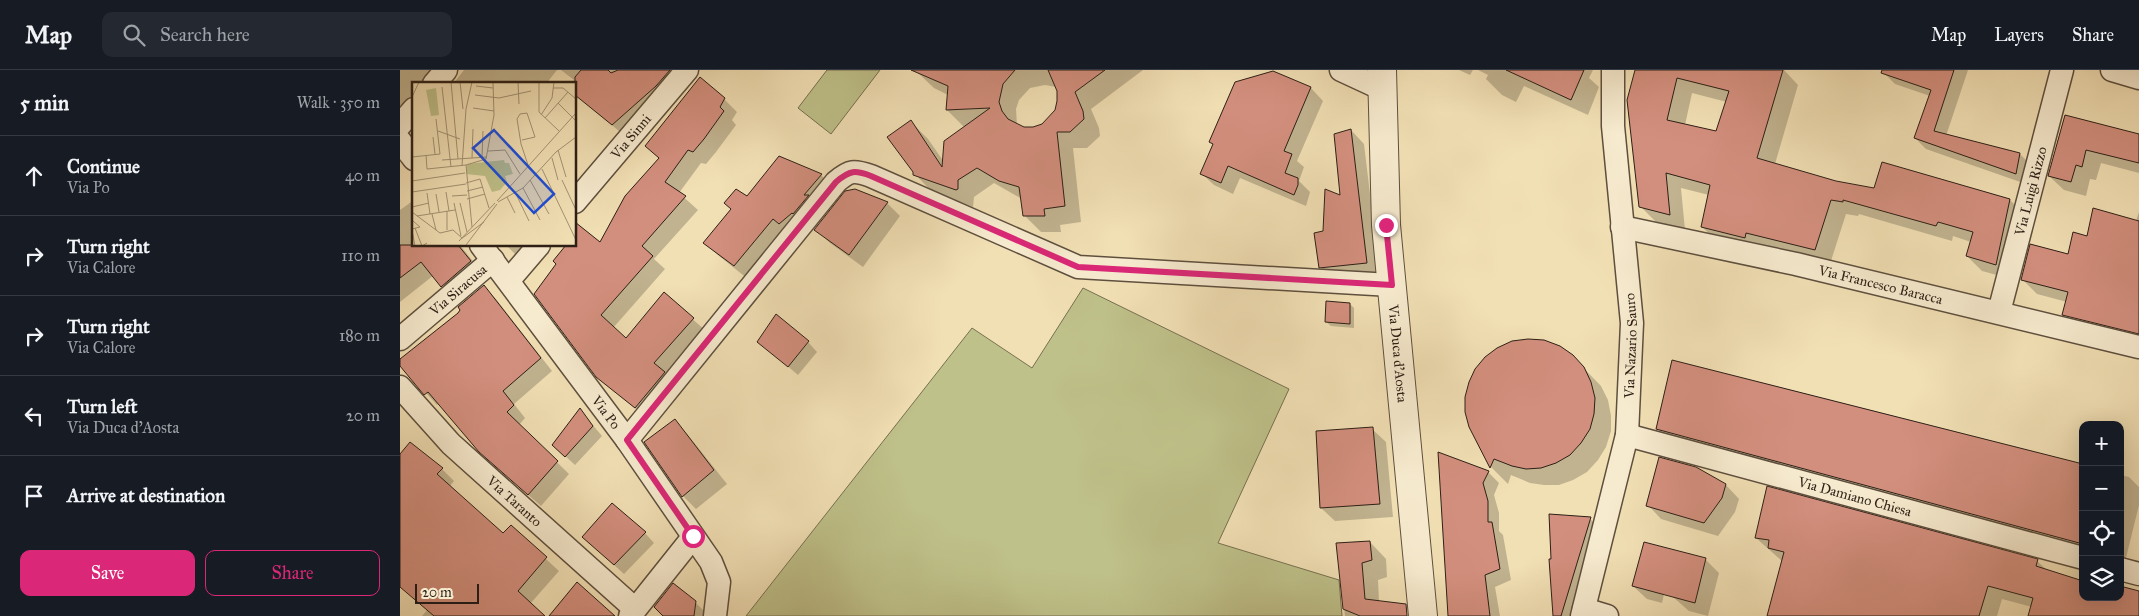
<!DOCTYPE html>
<html lang="en">
<head>
<meta charset="utf-8">
<style>
  :root { --surface:#171b24; --page:#242831; --text:#f1f3f6; --muted:#9ea1a6; --line:#363941; --accent:#db2777 }
  body { margin:0; font-family:"IM FELL Great Primer",serif; background:var(--page); color:var(--text) }
  .controls { position:absolute; right:15px; bottom:15px; display:grid; overflow:hidden; border-radius:10px; box-shadow:0 5px 20px #0002 }
  .controls button { width:45px; height:45px; display:grid; place-items:center; padding:0; border:0; border-bottom:1px solid var(--line); background:var(--surface); color:var(--text); font:25px sans-serif }
  .scale { position:absolute; left:15px; bottom:12px; width:64px; box-sizing:border-box; padding-left:5px; border:2px solid #2c1f16; border-top:0; font-size:14px; line-height:18px; white-space:nowrap; color:#2c1f16; -webkit-text-stroke:4px #f7ebcf; paint-order:stroke }
  .stop { position:absolute; width:15px; height:15px; margin:-11px; border:4px solid #db2777; border-radius:50%; background:#fff }
  .stop.end { background:#db2777; border-color:#fff; box-shadow:0 1px 5px #0008 }
  .list { margin:0; padding:0; list-style:none }
  h2 { display:flex; justify-content:space-between; align-items:center; height:65px; margin:0; padding:0 20px; font-size:21px }
  h2 small { font-size:16px; font-weight:400; color:var(--muted) }
  .list li { display:grid; grid-template-columns:32px 1fr auto; gap:15px; align-items:center; box-sizing:border-box; height:80px; padding:0 20px; border-top:1px solid var(--line) }
  .list b { display:block; font-size:19px; white-space:nowrap }
  .list p { margin:0; font-size:16px; white-space:nowrap; color:var(--muted) }
  .list em { font-size:16px; font-style:normal; color:var(--muted) }
  .actions { display:flex; gap:10px; padding:15px 20px }
  .actions a { flex:1; padding:11px 0; border:1px solid var(--accent); border-radius:10px; text-align:center; font-size:18px; color:var(--accent) }
  .actions .main { background:var(--accent); color:#fff }
  .icon { flex:none; width:28px; height:28px; fill:none; stroke:currentColor; stroke-width:2; stroke-linecap:round; stroke-linejoin:round }
  .map { position:relative; flex:none; width:1739px; height:546px; overflow:hidden }
  header { display:flex; align-items:center; gap:30px; box-sizing:border-box; height:70px; padding:0 25px; background:var(--surface); border-bottom:1px solid var(--line) }
  header strong { font-size:24px }
  nav { display:flex; gap:28px; margin-inline-start:auto; font-size:18px }
  .search { width:350px; height:45px; background:var(--page); display:flex; align-items:center; gap:12px; box-sizing:border-box; padding:0 18px; border-radius:10px; color:var(--muted); font-size:19px }
  main { display:flex }
  aside { flex:1; background:var(--surface) }
  .map>svg:first-child { display:block }
  .green { fill:#bfc18a; stroke:#767050 }
  .shadow { fill:#0003; fill-rule:evenodd }
  .building { fill:#d38f7e; stroke:#2c1f16; fill-rule:evenodd }
  .lines { fill:none; stroke-linecap:round; stroke-linejoin:round }
  .minor-casing { stroke:#5e4f3e; stroke-width:25 }
  .tertiary-casing { stroke:#5e4f3e; stroke-width:30 }
  .minor { stroke:#f7ebcf; stroke-width:22 }
  .tertiary { stroke:#f7ebcf; stroke-width:28 }
  .route { stroke:#db2777; stroke-width:6 }
  .labels { text-anchor:middle; stroke-width:5; stroke-linejoin:round; paint-order:stroke }
  .street-label { font-size:14px; fill:#2c1f16; stroke:#f7ebcf }
  .inset-road { fill:none; stroke:#a39375; stroke-width:1 }
  .view { fill:#1d4ed8; fill-opacity:0.15; stroke:#1d4ed8; stroke-width:2.5 }
  .inset-edge { fill:none; stroke:#2c1f16; stroke-width:2.5 }
</style>
</head>
<body>
<header>
<strong>Map</strong>
<div class="search"><svg class="icon" aria-label="search" viewBox="0 0 24 24"><circle cx="10" cy="10" r="6"/><path d="M15 15l6 6"/></svg>Search here</div>
<nav><a>Map</a><a>Layers</a><a>Share</a></nav>
</header>
<main>
<aside>
<h2>5 min<small>Walk · 350 m</small></h2>
<ul class="list">
<li><svg class="icon" aria-label="ahead" viewBox="0 0 24 24"><path d="M12 20V5M6 11l6-6 6 6"/></svg><div><b>Continue</b><p>Via Po</p></div><em>40 m</em></li>
<li><svg class="icon" aria-label="right" viewBox="0 0 24 24"><path d="M7 20v-9h11M14 6l5 5-5 5"/></svg><div><b>Turn right</b><p>Via Calore</p></div><em>110 m</em></li>
<li><svg class="icon" aria-label="right" viewBox="0 0 24 24"><path d="M7 20v-9h11M14 6l5 5-5 5"/></svg><div><b>Turn right</b><p>Via Calore</p></div><em>180 m</em></li>
<li><svg class="icon" aria-label="left" viewBox="0 0 24 24"><path d="M17 20v-9H6M10 6l-5 5 5 5"/></svg><div><b>Turn left</b><p>Via Duca d'Aosta</p></div><em>20 m</em></li>
<li><svg class="icon" aria-label="arrive" viewBox="0 0 24 24"><path d="M6 21V4h12l-3 4 3 4H6"/></svg><div><b>Arrive at destination</b></div></li>
</ul>
<div class="actions"><a class="main">Save</a><a>Share</a></div>
</aside>
<div class="map">
<svg width="1739" height="546" viewBox="0 0 1739 546">
  <rect width="100%" height="100%" fill="#f2e0b5"/>
  <filter id="stains"><feTurbulence type="fractalNoise" baseFrequency=".004" numOctaves="4"/><feColorMatrix values="0 0 0 0 .2 0 0 0 0 .09 0 0 0 0 .02 0 0 0 .5 -.17"/></filter>
  <radialGradient id="worn" r=".72"><stop offset=".6" stop-color="#630" stop-opacity="0"/><stop offset="1" stop-color="#630" stop-opacity=".3"/></radialGradient>
  <path class="green" d="M427,0H480L431,64L398,38Z
    M683,218L889,319L818,473L939,510L942,546H346L572,258L632,298Z"/>
  <path class="shadow" d="M0,0H42L41,14H14V46L0,35Z
    M64,0H157L146,14H53Z
    M161,0H293L226,67L175,24V14H172L174,10Z
    M518,0H743L691,39L699,58L700,66L687,78H673L681,152L660,155L661,162H641L624,145L622,129L594,113L574,127L573,137L531,121L515,104L511,52L528,69L544,92L565,58L547,40L548,25L534,18L517,2ZM645,15L656,17L659,31L656,41L643,55L634,58H624L617,55L616,39L619,30L630,18Z
    M1059,0H1073L1070,5Z
    M1078,0H1193L1189,8L1199,17L1188,45L1124,16L1116,32L1102,25L1086,9L1088,5Z
    M1236,0H1384L1398,15L1375,94L1436,112L1475,120L1610,130L1625,145L1611,209L1582,201L1567,186L1571,172L1553,166L1552,171L1459,144L1458,146L1446,144L1430,194L1318,172L1302,157L1309,125L1281,118L1285,160L1256,152L1240,136ZM1292,23L1327,32L1317,63L1285,55Z
    M1485,0H1568L1546,66L1620,84L1631,95L1626,114L1526,79L1515,68L1530,26L1495,14L1484,3Z
    M873,2L911,18L923,31L897,91L904,97L899,111L910,122L906,136L840,108L833,124L814,115L801,103Z
    M324,29L337,42L332,50L336,55L316,82L306,94L301,93L279,123L298,140L254,189L265,199L213,258L227,270L264,224L306,261L249,350L197,306L158,194L168,175H175V166L201,174L260,89L246,76Z
    M1666,46L1739,65V103L1701,93L1696,110L1690,109L1686,126L1664,120L1649,106Z
    M951,60L964,74L980,207L933,211L920,197L924,162L941,127Z
    M380,88L421,105L435,119L348,209L319,186L305,173L347,128Z
    M14,130V175H60L84,205L56,229L34,205L0,232V140Z
    M487,133L500,146L463,197L430,173L416,159Z
    M1739,142V274L1678,259L1664,245L1667,232L1637,224L1622,209L1669,185L1688,167L1736,151Z
    M106,175H133L121,190Z
    M84,217L96,229L152,301L114,334L125,348L119,355L169,404L141,436L93,394L50,324L37,335L0,294V291L62,240Z
    M950,234L954,238V258L931,256L926,252Z
    M359,272H408L417,282L398,305Z
    M1172,286L1201,316L1208,330L1211,346V361L1206,377L1198,390L1187,402L1173,410L1159,415H1144L1130,413L1111,405L1108,414L1091,397L1070,356Z
    M180,340L202,366L175,395L163,384Z
    M275,351L288,365L327,414L296,439L283,426Z
    M972,359L986,372L993,447L935,451L921,438Z
    M1257,359L1683,395V484L1271,373Z
    M1039,384L1088,402L1099,413L1094,425L1099,443V461L1103,465L1111,510L1095,517L1100,546H1049Z
    M0,386L42,399L54,411L50,416L103,465L111,457L159,501L130,534L143,546H22L27,540L0,517Z
    M1720,405L1729,407L1739,417V435L1724,496L1720,495Z
    M1326,415L1339,429L1335,442L1318,466L1261,449L1248,435Z
    M1190,449L1202,460L1176,546H1154L1153,490Z
    M245,463L254,473L224,504L193,476Z
    M1356,468L1637,491L1648,501L1683,527H1720L1739,523V546H1630L1632,537L1602,529L1597,546H1369L1383,492Z
    M970,472L986,489L987,507L978,510L979,532L998,546H945L937,474Z
    M1305,489L1319,503L1308,546L1289,541L1265,520L1262,533L1247,529L1233,516Z
    M295,532L309,546H263L264,545Z"/>
  <path class="building" d="M181,0H208L211,3L218,0H270L256,16L212,55L175,25V7Z
    M511,0H615L603,14L599,32L602,41L608,49L624,57H633L642,54L655,40L657,31V21L648,0H705L675,22L683,41L684,49L670,62H657L665,136L644,139L645,146H623L619,117L599,111L577,98L558,110V119L556,120L513,105V102L487,67L511,50L542,97L544,71L590,38L546,40L548,16Z
    M1106,0H1184L1171,30Z
    M1235,0H1383L1357,88L1436,111L1474,118L1482,92L1610,129L1596,195L1566,186L1573,162L1538,152L1536,156L1443,130V132L1431,130L1415,180L1346,163L1345,168L1301,157L1310,115L1266,103L1270,145L1239,137L1227,30ZM1277,8L1329,21L1316,61L1267,50Z
    M1482,0H1554L1534,61L1620,83L1616,104L1514,68L1531,20L1481,3Z
    M873,1L911,17L884,81L892,84L885,103L898,108V115L894,125L828,96L821,113L800,104L813,74L809,72L835,12Z
    M300,7L325,28L320,37L324,41L304,69L293,82L288,80L265,112L286,126L242,176L253,186L201,245L226,268L264,222L294,248L254,293L265,302L235,338L196,307L134,224L156,194L153,191L166,175H175V152L200,172L225,126L259,88L245,76Z
    M1665,45L1739,64V93L1686,80L1682,97L1676,95L1671,112L1648,106Z
    M951,59L967,193L919,198L914,163L923,161L925,119L940,125L934,64Z
    M379,86L422,104L404,125H409L393,144L392,143L379,154L373,149L334,196L303,173L331,139L324,133L336,119L347,126Z
    M455,119L488,132L449,185L414,160L445,121Z
    M1693,138L1739,151V264L1662,245L1668,222L1621,210L1630,174L1668,184L1673,162L1687,166Z
    M0,175H58L71,191L41,217L21,192L0,208Z
    M84,215L141,288L103,321L114,335L107,342L158,391L128,425L79,382L28,322L24,325L0,296V289L58,243L60,240L58,237Z
    M926,231L950,233V254L925,252Z
    M376,244L409,271L388,297L357,272Z
    M1128,269L1144,270L1160,276L1173,285L1184,297L1191,312L1195,328L1194,344L1190,359L1181,373L1170,385L1156,393L1141,398L1126,399L1112,396L1094,389L1090,398L1069,357L1065,342V327L1069,312L1075,299L1085,287L1097,278L1112,271Z
    M1272,290L1683,394V474L1256,359Z
    M180,338L193,356L165,387L152,375Z
    M275,349L314,400L282,427L244,372Z
    M973,357L980,434L920,438L916,361Z
    M10,372L43,398L37,404L103,463L111,455L147,487L118,521L145,546H34L0,517V384Z
    M1038,382L1089,401L1083,413L1088,431V452H1092L1100,499L1085,505L1090,546H1048Z
    M1259,387L1296,397L1326,414L1322,428L1304,453L1246,436Z
    M1367,416L1638,489L1636,496L1683,511V527H1720V516L1739,521V546H1628L1633,528L1588,516L1579,546H1367L1384,482L1368,478L1369,470L1355,468Z
    M212,433L246,462L214,495L182,467Z
    M1149,444L1191,447L1161,546H1153L1149,489H1151Z
    M970,471L972,490L962,493L965,529L1006,534L1007,546H960L943,539L936,473Z
    M1244,472L1306,488L1295,533L1232,516Z
    M177,512L215,546H149Z
    M273,513L296,531L294,546H263L254,537Z"/>
  <g class="lines">
    <defs>
      <g id="minor">
        <path d="M941,0L982,19"/>
        <path d="M1712,0L1739,8"/>
        <path d="M34,14L46,0"/>
        <path d="M0,55L14,39"/>
        <path d="M0,71L14,89"/>
        <path id="s1" d="M175,132L287,0"/>
        <path id="s2" d="M1222,157L1396,194L1739,277"/>
        <path id="s3" d="M81,175L227,370L311,492L319,512L315,546"/>
        <path d="M109,210L139,175"/>
        <path id="s4" d="M1599,242L1662,0"/>
        <path id="s5" d="M0,269L93,190"/>
        <path id="s6" d="M0,317L51,374L235,539"/>
        <path id="s7" d="M1227,365L1683,488"/>
        <path d="M227,370L436,112C450,100 454,100 471,106L678,197L991,215"/>
        <path d="M1720,499L1739,504"/>
        <path d="M1184,539L1207,546"/>
        <path d="M230,546L293,467"/>
        <path id="s8" d="M1182,546L1227,365L1232,253L1213,56V0"/>
      </g>
      <g id="tertiary">
        <path id="s9" d="M982,0L986,155L1023,546"/>
      </g>
    </defs>
    <use href="#minor" class="minor-casing"/>
    <use href="#tertiary" class="tertiary-casing"/>
    <use href="#minor" class="minor"/>
    <use href="#tertiary" class="tertiary"/>
  </g>
  <g class="lines">
    <path class="route" d="M293,466L227,370L436,112C450,100 455,100 471,106L678,197L992,215L986,155"/>
  </g>
  <g class="labels">
    <g class="street-label">
      <text dy="5" stroke="none"><textPath href="#s1" startOffset="86">Via Sinni</textPath></text>
      <text dy="5" stroke="none"><textPath href="#s4" startOffset="125">Via Luigi Rizzo</textPath></text>
      <text dy="5" stroke="none"><textPath href="#s2" startOffset="265">Via Francesco Baracca</textPath></text>
      <text dy="5" stroke="none"><textPath href="#s5" startOffset="76">Via Siracusa</textPath></text>
      <text dy="5" stroke="none"><textPath href="#s8" startOffset="276">Via Nazario Sauro</textPath></text>
      <text dy="5" stroke="none"><textPath href="#s9" startOffset="284">Via Duca d'Aosta</textPath></text>
      <text dy="5" stroke="none"><textPath href="#s3" startOffset="209">Via Po</textPath></text>
      <text dy="5" stroke="none"><textPath href="#s7" startOffset="236">Via Damiano Chiesa</textPath></text>
      <text dy="5" stroke="none"><textPath href="#s6" startOffset="162">Via Taranto</textPath></text>
    </g>
  </g>
  <g transform="translate(12 12)">
    <rect width="164" height="164" fill="#f2e0b5"/>
    <path d="M24,6L27,33L19,34L14,8ZM92,78L93,81H97L101,92L93,94L95,100L88,108L80,110L73,94L54,92L55,82Z" fill="#bfc18a"/>
    <path class="inset-road" d="M39,0L46,77M48,0L51,27M106,0L107,22M127,0V30L147,49M64,4L81,6M30,5L39,85M141,6H151L164,17M63,13L87,16L119,9M0,15L7,0M146,21L164,39M61,26L82,29M129,33L140,16L142,0M133,36L156,10M26,49L48,57M21,55L23,72M110,58L123,55L115,31L108,32L105,37L109,62L116,83M146,68L154,95M76,69L93,68L108,92M14,73L15,87L54,83L74,77L82,33L81,0M0,75L28,72L24,37M70,75L71,49M60,76L61,47M140,76L146,98M30,78L75,75M54,83L60,145M50,84L54,27L60,0M130,87L164,158M118,98L137,132M150,98L164,128M0,99L53,91M54,101L68,97L77,126M111,106L128,138M55,109L71,105M0,110L54,102M34,110L37,129M103,110L117,139M15,111L18,132M24,112L27,130M40,114L55,113M95,115L103,131M55,117L73,112M85,119L164,31M86,120L111,106L144,70L164,55M42,121L49,154M48,121L55,150M0,125L17,121M35,129V148M0,130L28,151L41,148L50,156M20,132L24,148M5,134L43,128M3,146L10,164L15,161M0,147L8,145L1,139M0,148L3,164M49,157L72,140M47,159L83,121M54,163L85,122"/>
    <path class="view" d="M82,48L142,112L122,131L61,66Z"/>
    <rect width="164" height="164" class="inset-edge"/>
  </g>
  <rect width="100%" height="100%" filter="url(#stains)"/>
  <rect width="100%" height="100%" fill="url(#worn)"/>
</svg>
<div class="controls">
<button>+</button>
<button>−</button>
<button><svg class="icon" aria-label="locate" viewBox="0 0 24 24"><circle cx="12" cy="12" r="6"/><path d="M12 2v4M12 18v4M2 12h4M18 12h4"/></svg></button>
<button><svg class="icon" aria-label="layers" viewBox="0 0 24 24"><path d="M12 4l9 5-9 5-9-5zM3 14l9 5 9-5"/></svg></button>
</div>
<div class="scale">20 m</div>
<div class="stop" style="left:293px;top:466px"></div>
<div class="stop end" style="left:986px;top:155px"></div>
</div>
</main>
</body>
</html>
